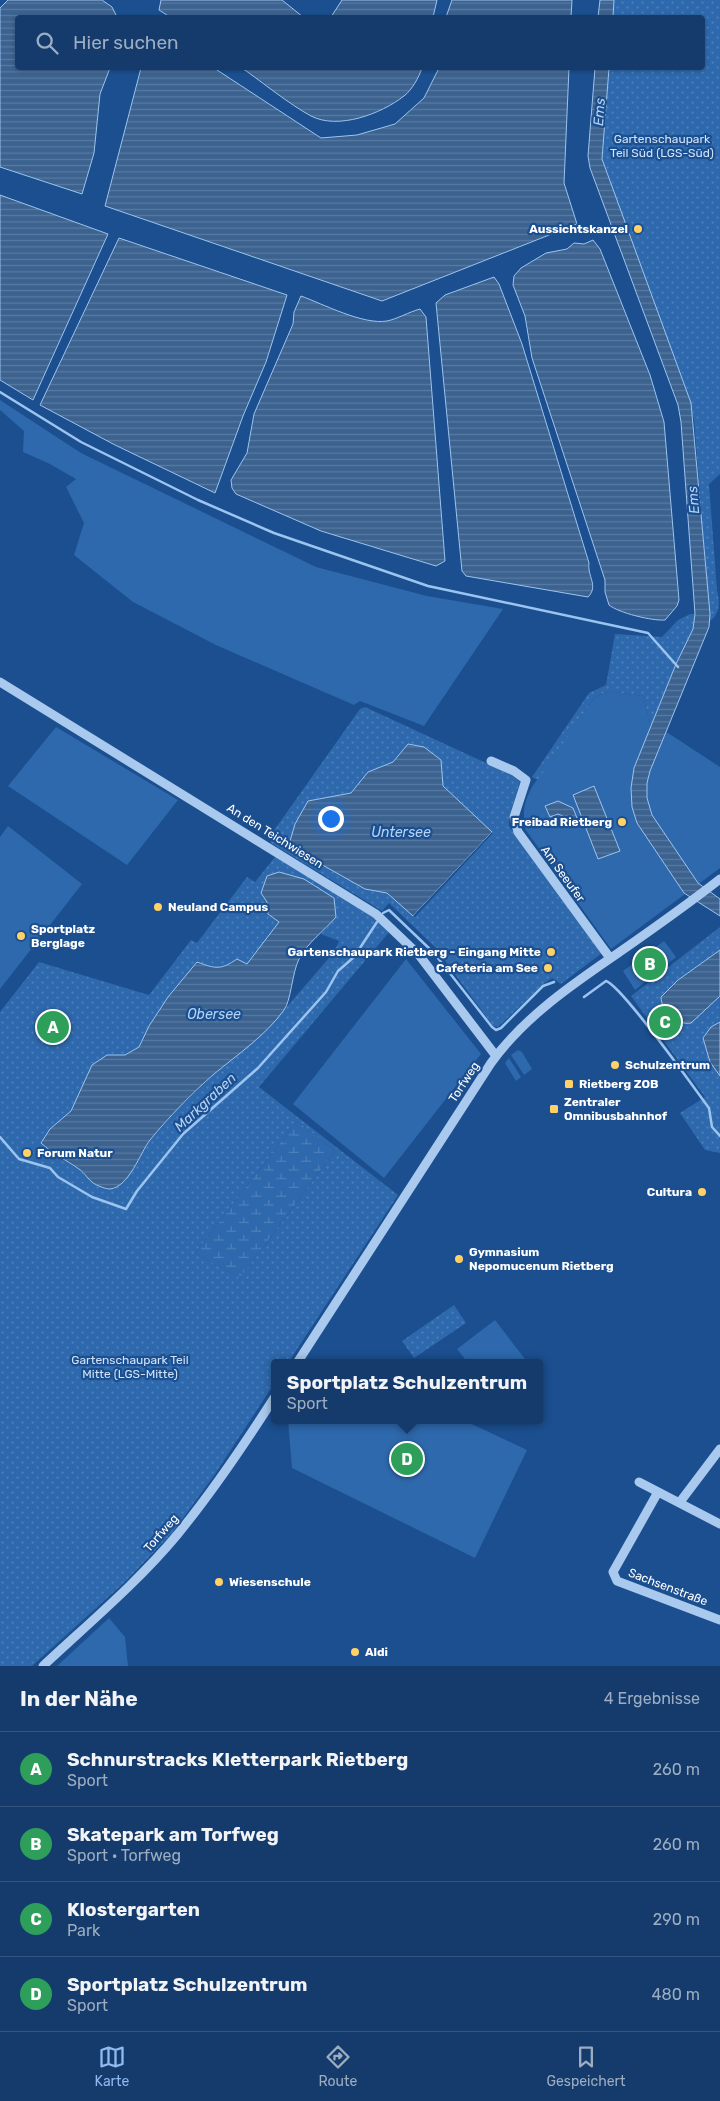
<!DOCTYPE html>
<html lang="de">
<head>
<meta charset="utf-8">
<style>
  :root { --surface:#143b6b; --page:#1d4271; --text:#f1f3f6; --muted:#9dadc1; --line:#33557e; --accent:#90b9f0 }
  body { margin:0; font-family:Rubik,sans-serif; background:var(--page); color:var(--text) }
  .you { position:absolute; left:330px; top:818px; width:18px; height:18px; margin:-12px; border:4px solid #fff; border-radius:50%; background:#1a73e8; box-shadow:0 0 0 8px #1a73e833 }
  .badge { display:grid; place-items:center; width:32px; height:32px; border-radius:50%; background:var(--accent); color:#fff; font-size:16px; font-weight:700 }
  .pin { position:absolute; translate:-50% -50%; border:2px solid #fff; box-shadow:0 1px 5px #0006 }
  .popup { position:absolute; left:271px; top:1359px; width:272px; height:65px; box-sizing:border-box; display:grid; place-content:center; border-radius:5px; background:var(--surface); filter:drop-shadow(0 1px 4px #0005); font-size:16px; white-space:nowrap; color:var(--muted) }
  .popup b { font-size:19px; color:var(--text) }
  .popup::after { content:''; position:absolute; left:50%; top:100%; margin-left:-10px; border:10px solid transparent; border-top-color:var(--surface) }
  .list { margin:0; padding:0; list-style:none }
  h2 { display:flex; justify-content:space-between; align-items:center; height:65px; margin:0; padding:0 20px; font-size:21px }
  h2 small { font-size:16px; font-weight:400; color:var(--muted) }
  .list li { display:grid; grid-template-columns:32px 1fr auto; gap:15px; align-items:center; box-sizing:border-box; height:75px; padding:0 20px; border-top:1px solid var(--line) }
  .list b { display:block; font-size:19px; white-space:nowrap }
  .list p { margin:0; font-size:16px; white-space:nowrap; color:var(--muted) }
  .list em { font-size:16px; font-style:normal; color:var(--muted) }
  .icon { flex:none; width:28px; height:28px; fill:none; stroke:currentColor; stroke-width:2; stroke-linecap:round; stroke-linejoin:round }
  .map { position:relative; flex:none; width:720px; height:1666px; overflow:hidden }
  .search { position:absolute; background:var(--surface); box-shadow:0 1px 4px #0004; left:15px; right:15px; top:15px; height:55px; display:flex; align-items:center; gap:12px; box-sizing:border-box; padding:0 18px; border-radius:5px; color:var(--muted); font-size:19px }
  .sheet { height:365px; background:var(--surface) }
  nav { display:flex; justify-content:space-around; align-items:center; box-sizing:border-box; height:70px; border-top:1px solid var(--line); background:var(--surface); font-size:14px; color:var(--muted) }
  nav a { display:grid; justify-items:center; gap:2px }
  nav .on { color:var(--accent) }
  .map>svg:first-child { display:block }
  .grass { fill:#2e69ad }
  .wetland { fill:url(#wetland-marsh) }
  .park { fill:url(#park-dots); fill-rule:evenodd }
  .water { fill:url(#water-rules); stroke:#9cc4f0 }
  .pier { fill:#1b4f8f }
  .lines { fill:none; stroke-linecap:round; stroke-linejoin:round }
  .stream { stroke:#9cc4f0; stroke-width:2.5 }
  .minor { stroke:#a9c9ee; stroke-width:9 }
  .poi-dot { fill:#ffd166; stroke:#1b4f8f; stroke-width:2 }
  .labels { text-anchor:middle; stroke-width:4.5; stroke-linejoin:round; paint-order:stroke }
  .park-label { font-size:12px; fill:#cfe3fa; stroke:#1b4f8f }
  .poi-label { font-size:12px; font-weight:bold; fill:#fff; stroke:#1b4f8f; text-anchor:start }
  .street-label { font-size:12px; fill:#fff; stroke:#1b4f8f }
  .water-label { font-size:14px; font-style:italic; fill:#b5d3f5; stroke:#1b4f8f }
</style>
</head>
<body>
<div class="map">
<svg width="720" height="1666" viewBox="0 0 720 1666">
  <defs>
    <pattern id="wetland-marsh" width="20" height="14" patternUnits="userSpaceOnUse" patternTransform="scale(1.25)"><rect width="20" height="14" fill="#2e69ad"/><path d="M1 5h8M5 5V1M11 12h8M15 12V8" fill="none" stroke="#4d80b9"/></pattern>
    <pattern id="park-dots" width="8" height="8" patternUnits="userSpaceOnUse" patternTransform="scale(1.25)"><rect width="8" height="8" fill="#2e69ad"/><path d="M2 2h.1M6 6h.1" fill="none" stroke="#4d80b9" stroke-width="1.8" stroke-linecap="round"/></pattern>
    <pattern id="water-rules" width="6" height="5" patternUnits="userSpaceOnUse" patternTransform="scale(1.25)"><rect width="6" height="5" fill="#3c6290"/><path d="M0 2.5h6" fill="none" stroke="#597aa1"/></pattern>
  </defs>
  <rect width="100%" height="100%" fill="#1b4f8f"/>
  <path class="grass" d="M0,400L81,453L316,567L427,596L503,609L424,726L360,701L354,705L216,645L133,602L74,555L84,523L66,487L76,479L48,463L23,452L24,431L0,410Z
    M608,691L643,696L651,728L668,733L720,767V868L611,949L525,829C523,809 523,805 532,787L594,698Z
    M56,727L178,800L127,865L8,786Z
    M8,826L82,884L0,989V837Z
    M664,941L676,957L635,990L623,971Z
    M406,959L481,1054L384,1178L293,1104Z
    M518,1050L522,1052L532,1069L524,1075L511,1055Z
    M509,1058L521,1077L516,1081L505,1063Z
    M495,1320L528,1363H468L457,1349Z
    M288,1420H463L527,1450L475,1558L292,1468Z
    M109,1618L125,1637L128,1666H57Z"/>
  <path class="wetland" d="M297,1121L335,1151L240,1278L195,1253Z"/>
  <path class="park" d="M614,0H720V474L709,484L717,590C720,602 720,614 710,621L694,419L602,159L609,68H702V18L613,17Z
    M690,614H695L693,629L676,664L651,728L643,696L608,691L594,698L538,780L532,777L589,693L606,685L615,634L662,637L678,620Z
    M365,707L512,775L520,782L509,817V826L602,953L561,984L552,978L542,985L498,1027L493,1026L435,947L389,903L382,911L271,843L270,836L360,709ZM408,744L424,747L441,760L443,786L491,832L413,915L387,893L365,889L319,863L291,841L308,801L351,793L368,772L393,762Z
    M275,857L370,915L390,931L259,1087L398,1195L288,1363H274V1384L215,1474L173,1532L126,1581L32,1666H0V1012L39,962L149,995L191,940L197,943L247,877L255,882ZM261,893L336,917L321,934L339,941L334,952L285,1009L251,1044L212,1076L177,1110L149,1142L134,1168L121,1184H94L80,1170L53,1154L50,1129L71,1111L107,1055H125L139,1047L149,1026L168,997L197,962C216,969 221,970 237,959L247,965L279,922ZM297,1121L335,1151L240,1278L195,1253Z
    M720,927V950L680,978L662,996C669,1012 670,1018 688,1024L720,996V1022L711,1027L710,1062L720,1076V1153L705,1150L680,1113L705,1097L631,996Z
    M454,1305L466,1323L414,1358L402,1341Z"/>
  <path class="water" d="M8,0H102L112,7L117,17L18,18V68H110L100,94L94,153L82,194L0,167V8Z
    M161,0H282L303,17H170L159,10Z
    M342,0H437L433,17H331Z
    M452,0H572L571,17H446Z
    M600,0H614L613,17H598Z
    M141,68H214L321,138L357,135L395,124L424,98L439,68H569L564,183L577,224L382,301L105,206Z
    M242,68H422C419,77 412,90 404,96C381,114 338,130 311,116C289,104 262,82 242,68Z
    M595,68H609L602,159L691,403L710,614L709,627L650,771L647,783V798L652,815L698,883L720,899V916L684,893L637,823L632,807L631,788L634,768L676,664L693,629L695,614L681,422L678,405L590,168L588,156Z
    M0,195L108,234L33,400L0,380Z
    M119,238L287,295L266,362L243,416L215,493L115,445L40,405Z
    M593,240L600,249L650,375L664,422L679,600L677,606L665,620C652,621 619,613 609,605L605,592V580L532,358L525,316L513,285L514,276L521,268L546,253L567,249L574,243L584,244Z
    M494,277L499,284L522,344L589,563C587,576 599,586 588,597L466,576L462,571L436,303L445,295Z
    M301,296C323,304 363,325 387,321C397,319 409,312 420,309L426,317L445,561L436,566L321,531L236,494L232,488L231,480L247,453L254,414L293,324L294,312Z
    M408,744L424,747L441,760L443,786L492,832L413,916L387,893L365,889L319,863L290,841L295,824L308,801L351,793L368,772L393,762Z
    M594,786L620,851L598,859L573,795Z
    M558,801L573,808L579,823L568,827L563,816L558,814L550,817L545,806Z
    M279,872L304,879L334,898L336,917C323,932 308,942 299,959C292,973 291,1001 284,1010C266,1035 237,1055 214,1074C191,1094 169,1117 150,1140C140,1153 129,1187 110,1189C106,1189 98,1186 95,1184C89,1181 85,1173 79,1169C66,1160 53,1154 41,1143L50,1129L71,1111L92,1065L107,1055H125L139,1047L149,1026L168,997L197,962C216,969 221,970 237,959L247,964L279,922L268,914L267,902L261,893L267,876Z
    M720,950V996L691,1023C678,1026 661,1010 661,997L678,980Z
    M720,1022V1076L710,1062L703,1038L711,1027Z"/>
  <path class="pier" d="M492,832L493,833L415,917L413,916Z"/>
  <g class="lines">
    <path class="stream" d="M0,392L81,442L198,500L274,533L428,586L648,633L678,667
      M383,913L389,910L434,953L492,1027L496,1030L501,1028L543,986L554,982
      M584,997L606,981C622,986 694,1088 709,1108L712,1127L720,1136
      M0,1137L19,1159L50,1168L58,1177L92,1197L126,1209L137,1191L183,1134L258,1068L326,992L338,971L354,957L377,922"/>
    <path class="minor" d="M0,682L376,914L419,955L496,1056
      M491,761L514,771L526,780L514,817L518,832L610,958
      M297,1363L491,1063C525,1016 574,983 621,951C654,928 688,904 720,879
      M639,1482L720,1524
      M658,1492L613,1572L617,1581L720,1620
      M680,1502L720,1449
      M43,1666C89,1623 137,1583 177,1535C213,1491 244,1445 274,1398"/>
  </g>
  <g class="poi-dot">
    <circle cx="638" cy="229" r="5"/>
    <circle cx="622" cy="822" r="5"/>
    <circle cx="158" cy="907" r="5"/>
    <circle cx="21" cy="936" r="5"/>
    <circle cx="551" cy="952" r="5"/>
    <circle cx="548" cy="968" r="5"/>
    <circle cx="615" cy="1065" r="5"/>
    <rect x="564" y="1079" width="10" height="10" rx="2.5"/>
    <rect x="549" y="1104" width="10" height="10" rx="2.5"/>
    <circle cx="27" cy="1153" r="5"/>
    <circle cx="702" cy="1192" r="5"/>
    <circle cx="459" cy="1259" r="5"/>
    <circle cx="219" cy="1582" r="5"/>
    <circle cx="355" cy="1652" r="5"/>
  </g>
  <g class="labels">
    <g class="park-label">
      <text x="662" y="143">Gartenschaupark<tspan x="662" dy="14">Teil Süd (LGS-Süd)</tspan></text>
      <text x="130" y="1364">Gartenschaupark Teil<tspan x="130" dy="14">Mitte (LGS-Mitte)</tspan></text>
    </g>
    <g class="poi-label">
      <text x="628" y="233" text-anchor="end">Aussichtskanzel</text>
      <text x="612" y="826" text-anchor="end">Freibad Rietberg</text>
      <text x="168" y="911">Neuland Campus</text>
      <text x="31" y="933">Sportplatz<tspan x="31" dy="14">Berglage</tspan></text>
      <text x="541" y="956" text-anchor="end">Gartenschaupark Rietberg - Eingang Mitte</text>
      <text x="538" y="972" text-anchor="end">Cafeteria am See</text>
      <text x="625" y="1069">Schulzentrum</text>
      <text x="579" y="1088">Rietberg ZOB</text>
      <text x="564" y="1106">Zentraler<tspan x="564" dy="14">Omnibusbahnhof</tspan></text>
      <text x="37" y="1157">Forum Natur</text>
      <text x="692" y="1196" text-anchor="end">Cultura</text>
      <text x="469" y="1256">Gymnasium<tspan x="469" dy="14">Nepomucenum Rietberg</tspan></text>
      <text x="229" y="1586">Wiesenschule</text>
      <text x="365" y="1656">Aldi</text>
    </g>
    <g class="street-label">
      <text transform="translate(275 836) rotate(32)" y="4">An den Teichwiesen</text>
      <text transform="translate(563 874) rotate(54)" y="4">Am Seeufer</text>
      <text transform="translate(464 1082) rotate(-57)" y="4">Torfweg</text>
      <text transform="translate(161 1533) rotate(-49)" y="4">Torfweg</text>
      <text transform="translate(668 1587) rotate(21)" y="4">Sachsenstraße</text>
    </g>
    <g class="water-label">
      <text transform="translate(599 112) rotate(-86)" y="5">Ems</text>
      <text transform="translate(693 500) rotate(-95)" y="5">Ems</text>
      <text x="401" y="837">Untersee</text>
      <text x="214" y="1019">Obersee</text>
      <text transform="translate(205 1102) rotate(-43)" y="5">Markgraben</text>
    </g>
  </g>
</svg>
<div class="you"></div>
<div class="pin badge" style="left:53px;top:1027px;background:#2e9e5b">A</div>
<div class="pin badge" style="left:650px;top:964px;background:#2e9e5b">B</div>
<div class="pin badge" style="left:665px;top:1022px;background:#2e9e5b">C</div>
<div class="pin badge" style="left:407px;top:1459px;background:#2e9e5b">D</div>
<div class="popup"><b>Sportplatz Schulzentrum</b>Sport</div>
<div class="search"><svg class="icon" aria-label="search" viewBox="0 0 24 24"><circle cx="10" cy="10" r="6"/><path d="M15 15l6 6"/></svg>Hier suchen</div>
</div>
<section class="sheet">
<h2>In der Nähe<small>4 Ergebnisse</small></h2>
<ul class="list">
<li><span class="badge" style="background:#2e9e5b">A</span><div><b>Schnurstracks Kletterpark Rietberg</b><p>Sport</p></div><em>260 m</em></li>
<li><span class="badge" style="background:#2e9e5b">B</span><div><b>Skatepark am Torfweg</b><p>Sport · Torfweg</p></div><em>260 m</em></li>
<li><span class="badge" style="background:#2e9e5b">C</span><div><b>Klostergarten</b><p>Park</p></div><em>290 m</em></li>
<li><span class="badge" style="background:#2e9e5b">D</span><div><b>Sportplatz Schulzentrum</b><p>Sport</p></div><em>480 m</em></li>
</ul>
</section>
<nav>
<a class="on"><svg class="icon" aria-label="map" viewBox="0 0 24 24"><path d="M3 6l6-2 6 2 6-2v14l-6 2-6-2-6 2zM9 4v14M15 6v14"/></svg>Karte</a>
<a><svg class="icon" aria-label="directions" viewBox="0 0 24 24"><path d="M12 3l9 9-9 9-9-9zM9 14v-3h6M13 9l2 2-2 2"/></svg>Route</a>
<a><svg class="icon" aria-label="saved" viewBox="0 0 24 24"><path d="M7 4h10v16l-5-4-5 4z"/></svg>Gespeichert</a>
</nav>
</body>
</html>
